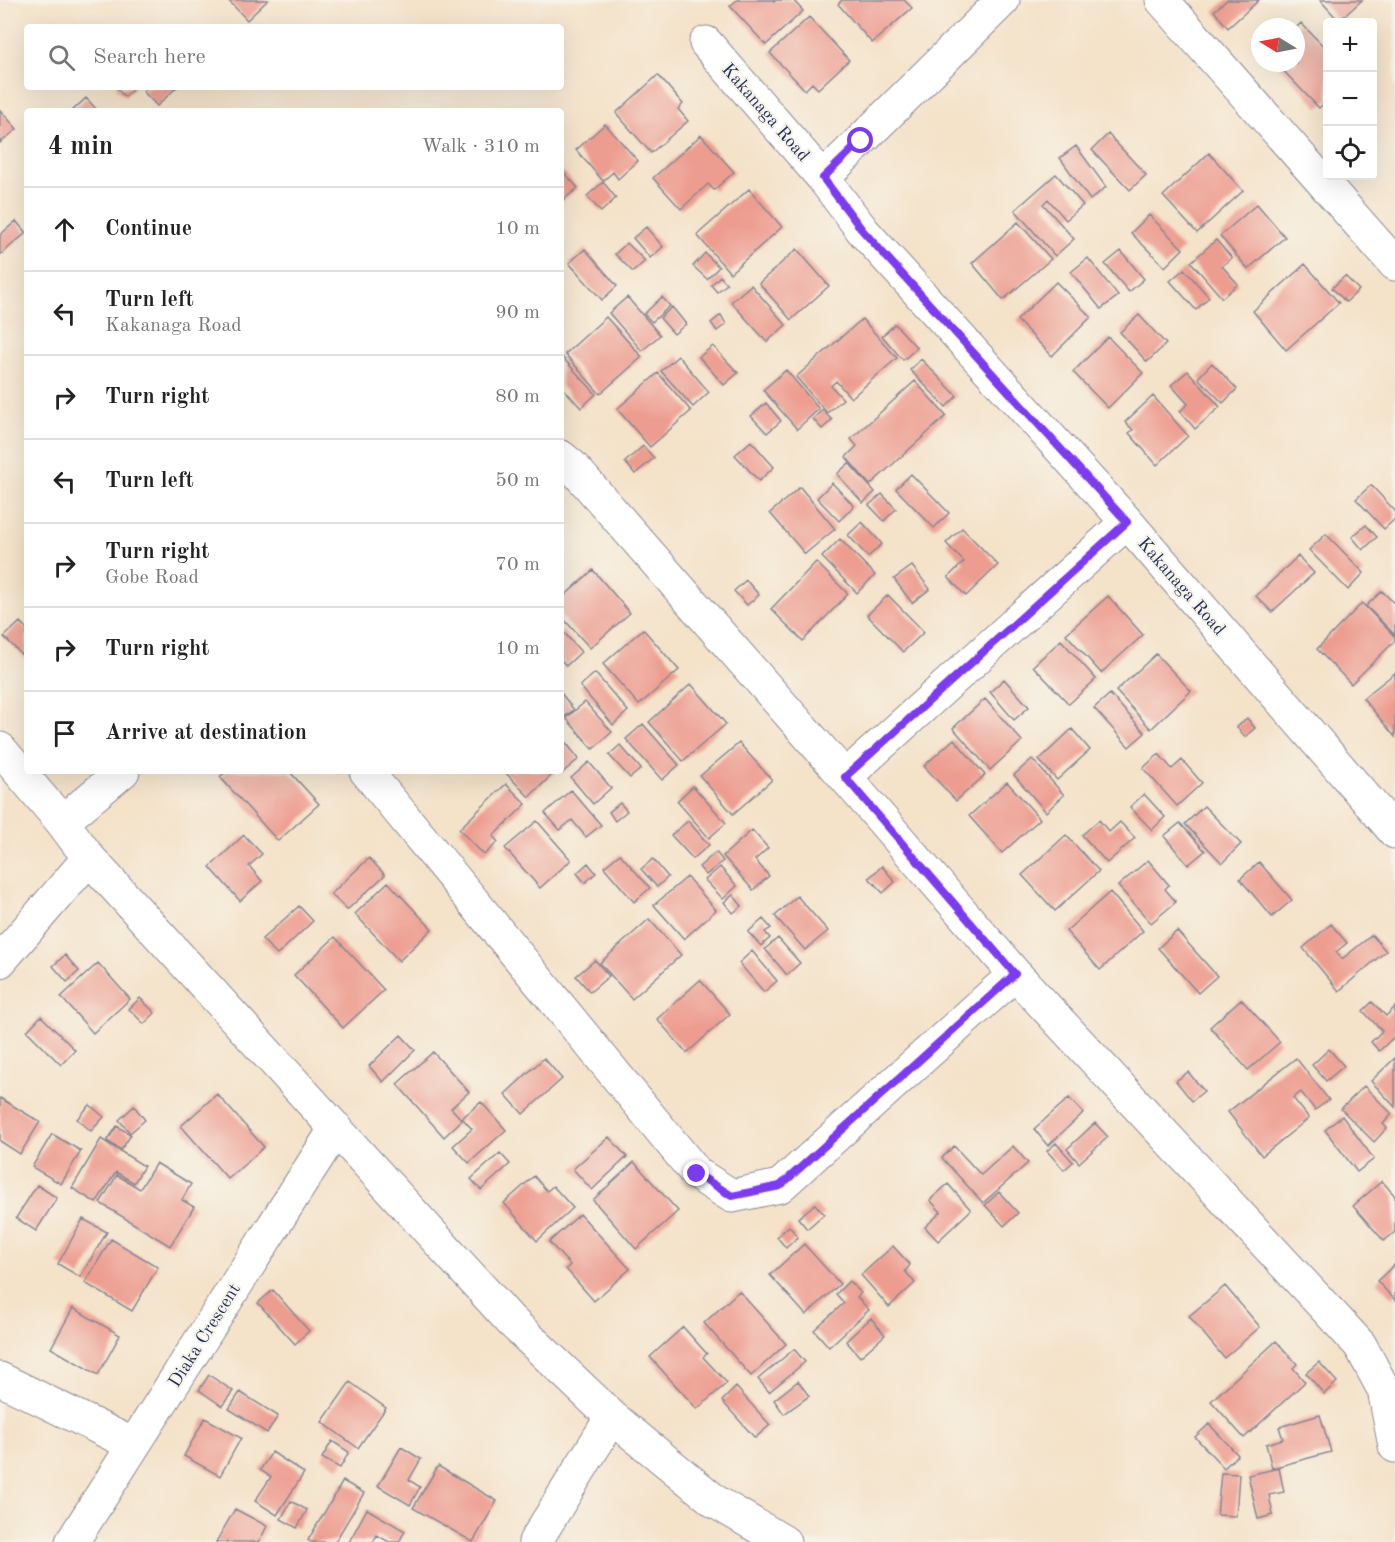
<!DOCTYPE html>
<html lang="en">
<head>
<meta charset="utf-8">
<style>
  :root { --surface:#fff; --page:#f2f2f2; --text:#222; --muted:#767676; --line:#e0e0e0 }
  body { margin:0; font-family:"Old Standard TT",serif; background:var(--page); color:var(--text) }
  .controls { position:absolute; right:18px; top:18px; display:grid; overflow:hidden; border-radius:6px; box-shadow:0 6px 24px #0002 }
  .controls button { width:54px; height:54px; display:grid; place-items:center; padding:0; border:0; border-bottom:2px solid var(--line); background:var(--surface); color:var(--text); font:30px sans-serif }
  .compass { position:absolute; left:1251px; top:18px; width:54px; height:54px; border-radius:50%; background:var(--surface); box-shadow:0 6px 24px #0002; rotate:280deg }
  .stop { position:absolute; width:18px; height:18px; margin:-14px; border:4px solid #7c3aed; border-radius:50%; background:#fff }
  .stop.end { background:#7c3aed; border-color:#fff; box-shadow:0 2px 6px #0008 }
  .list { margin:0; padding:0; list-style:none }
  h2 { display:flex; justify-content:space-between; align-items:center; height:78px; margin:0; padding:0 24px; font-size:26px }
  h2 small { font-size:20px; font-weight:400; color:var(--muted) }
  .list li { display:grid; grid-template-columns:39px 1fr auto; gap:18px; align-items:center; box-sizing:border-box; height:84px; padding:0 24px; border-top:2px solid var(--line) }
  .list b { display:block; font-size:22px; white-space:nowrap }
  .list p { margin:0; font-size:20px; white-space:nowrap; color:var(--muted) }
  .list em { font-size:20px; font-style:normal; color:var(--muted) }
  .icon { flex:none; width:33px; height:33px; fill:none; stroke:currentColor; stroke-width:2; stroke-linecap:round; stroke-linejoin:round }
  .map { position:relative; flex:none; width:1395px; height:1542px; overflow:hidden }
  .search { position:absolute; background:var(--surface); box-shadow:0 6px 24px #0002; left:24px; top:24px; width:540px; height:66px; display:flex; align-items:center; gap:15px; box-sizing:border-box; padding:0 21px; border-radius:6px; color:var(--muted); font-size:22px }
  .panel { position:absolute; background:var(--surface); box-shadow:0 6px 24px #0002; left:24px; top:108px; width:540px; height:666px; border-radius:6px }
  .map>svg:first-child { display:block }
  .building { fill:#ed9d90 }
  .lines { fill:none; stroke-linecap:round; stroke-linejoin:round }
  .minor-casing { stroke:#888894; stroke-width:35 }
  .minor { stroke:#fff; stroke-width:33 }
  .route { stroke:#7c3aed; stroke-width:8 }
  .labels { text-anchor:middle; stroke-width:4.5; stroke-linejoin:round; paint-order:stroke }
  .street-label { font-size:18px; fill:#1b2f5e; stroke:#f7f3e8 }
</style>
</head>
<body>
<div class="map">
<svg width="1395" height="1542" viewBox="0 0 1395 1542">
  <rect width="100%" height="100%" fill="#f7f3e8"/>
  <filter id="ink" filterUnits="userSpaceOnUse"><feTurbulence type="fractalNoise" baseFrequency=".0167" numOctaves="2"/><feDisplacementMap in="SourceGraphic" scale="12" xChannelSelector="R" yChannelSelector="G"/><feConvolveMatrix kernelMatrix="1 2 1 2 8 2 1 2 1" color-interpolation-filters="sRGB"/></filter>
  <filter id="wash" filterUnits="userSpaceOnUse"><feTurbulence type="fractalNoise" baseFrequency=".008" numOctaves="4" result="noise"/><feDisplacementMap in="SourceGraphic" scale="24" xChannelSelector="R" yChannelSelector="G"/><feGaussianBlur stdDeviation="1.35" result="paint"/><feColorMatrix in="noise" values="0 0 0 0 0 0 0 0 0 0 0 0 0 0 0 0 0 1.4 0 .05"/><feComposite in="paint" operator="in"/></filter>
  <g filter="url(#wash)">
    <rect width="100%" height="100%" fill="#f4e2c9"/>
    <g id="blocks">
      <path class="building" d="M228,0H268L247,20Z
        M737,0H773L774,2L776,0H793L803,11L766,45L730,6Z
        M842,0H904L912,8L872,43L838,4Z
        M1227,0H1259L1228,28L1214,11Z
        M1320,0H1362L1339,21Z
        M809,17L849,60L818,89L812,83L805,90L770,53Z
        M1301,23L1328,51V100L1319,108L1276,63H1296V28Z
        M658,75L683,104L678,109L688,121L651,153L616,113Z
        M115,87H135L125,97Z
        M148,87H177L157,106L143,91Z
        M86,98L98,111H72Z
        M0,110L17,129L0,143Z
        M605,124L638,161L618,179L613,172L603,181L576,150Z
        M1108,134L1146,175L1130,190L1092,150Z
        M701,135L734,172L714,190L708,184L681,209L653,178Z
        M1076,146L1106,187L1090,200L1060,158Z
        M1209,153L1243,191L1197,233L1163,196Z
        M561,169L578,188L563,200L561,198Z
        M1056,174L1083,205L1066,220L1048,199L1043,204L1074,239L1055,256L1015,210Z
        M603,182L616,198L601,212L587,196Z
        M749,189L782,227L730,273L697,235Z
        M1257,204L1285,237L1248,269L1220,236Z
        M1149,215L1183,249L1165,267L1131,233Z
        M16,221L26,233L0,255V235Z
        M1018,222L1051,259L1003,300L972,263Z
        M646,227L663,247L650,258L633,238Z
        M1216,240L1232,258L1222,266L1238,284L1222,298L1191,262Z
        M627,243L645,261L633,272L615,254Z
        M585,249L617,286L602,300L569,263Z
        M797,249L829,286L791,320L759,283Z
        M1121,251L1144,279L1129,292L1105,264Z
        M705,253L719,267L707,279L693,266Z
        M1088,258L1118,296L1101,309L1071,272Z
        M1305,264L1339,303L1286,350L1253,311Z
        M1184,269L1209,297L1196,310L1170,281Z
        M720,276L727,284L717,292L711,285Z
        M1345,276L1359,290L1346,302L1332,288Z
        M1056,282L1091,317L1052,356L1017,320Z
        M751,285L786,325L767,342L731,302Z
        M627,297L660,335L642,351L609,313Z
        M662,297L670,306L652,322L644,314Z
        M672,307L686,324L674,334L660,318Z
        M721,315L726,324L717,331L711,323Z
        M1139,315L1166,344L1147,362L1120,332Z
        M606,317L642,357L600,394L565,354Z
        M862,319L897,358L851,398L836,381L831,386L843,399L827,413L796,377Z
        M895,324L917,348L903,360L882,336Z
        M1108,337L1143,373L1108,408L1073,372Z
        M713,346L738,373L724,385L699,357Z
        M561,356L596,394L581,408L561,386Z
        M678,356L709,392L693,407L661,371Z
        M921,359L957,396L946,407L910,370Z
        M1212,363L1237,389L1223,403L1198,378Z
        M786,370L819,409L797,429L763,390Z
        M1188,371L1220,407L1195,429L1180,411L1188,404L1171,385Z
        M658,373L691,411L650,447L617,409Z
        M915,381L946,416L870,485L846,457L857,446L851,439Z
        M1153,396L1188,436L1157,465L1129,433L1133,430L1125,422Z
        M766,403L781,421L767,433L751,416Z
        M822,410L832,420L822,429L813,419Z
        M751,441L774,467L759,481L735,455Z
        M643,446L654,458L635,474L625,462Z
        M849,463L875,492L863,503L837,474Z
        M911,474L949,513L934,528L896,489Z
        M832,483L854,506L839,521L817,498Z
        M1371,485L1395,511V519L1384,529L1356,499Z
        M800,487L835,529L805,554L770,513Z
        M882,494L896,509L884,521L869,505Z
        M862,522L882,544L868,557L848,535Z
        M1366,525L1377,537L1363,550L1352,537Z
        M962,528L998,565L966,596L948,577L964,562L946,543Z
        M1326,534L1364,573L1348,590L1309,550Z
        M840,539L875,575L857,593L822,557Z
        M1298,556L1314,573L1272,612L1256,596Z
        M816,562L848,594L803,641L771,609Z
        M912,566L930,589L912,603L894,579Z
        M593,570L630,613L590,648L561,616V599Z
        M746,580L759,595L747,605L734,591Z
        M1382,591L1395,604V635L1366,606Z
        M888,595L924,632L903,652L867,615Z
        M1108,596L1143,635L1101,673L1066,634Z
        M1362,603L1395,637V641L1351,684L1317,649Z
        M20,622L27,629V660L4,637Z
        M561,629L581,652L566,666L561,660Z
        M643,629L679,670L639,705L603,664Z
        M1061,640L1096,679L1069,704L1033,666Z
        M1156,654L1191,691L1151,729L1116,691Z
        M595,673L628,711L613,725L580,686Z
        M1395,673V737L1363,698Z
        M1004,679L1029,707L1014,720L990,692Z
        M691,684L726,724L683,761L649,722Z
        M561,693L574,710L561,719Z
        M1110,694L1145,733L1129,747L1094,708Z
        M985,699L1022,741L990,770L953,728Z
        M585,702L612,732L593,749L566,718Z
        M1247,718L1255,728L1245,737L1237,727Z
        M643,724L679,765L662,780L626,739Z
        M1072,729L1090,750L1057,780L1039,760Z
        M954,739L985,775L956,801L924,766Z
        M566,743L579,759L563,772L561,770V747Z
        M739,743L772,780L733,814L700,776Z
        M620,745L641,769L630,778L609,755Z
        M1159,754L1172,769L1182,760L1202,783L1177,806L1143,768Z
        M1032,759L1064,795L1046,812L1014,775Z
        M589,762L611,788L593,804L571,778Z
        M226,771H289L319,804L278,841L220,777Z
        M504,771H556L529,797Z
        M1007,782L1040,819L1002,853L969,816Z
        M506,784L526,804L493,836L498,842L484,855L459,829Z
        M693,786L726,823L709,838L677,801Z
        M571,790L601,825L586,837L572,820L560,830L545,813Z
        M1144,794L1165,817L1152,830L1130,807Z
        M620,803L627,811L615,821L609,812Z
        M1204,806L1241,844L1222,863L1185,824Z
        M1099,820L1109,832L1120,822L1135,838L1107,863L1082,835Z
        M537,821L571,860L540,888L505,848Z
        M688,821L709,845L693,859L671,835Z
        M1180,823L1205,851L1188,865L1164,836Z
        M752,830L768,848L755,860L769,876L753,890L723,856Z
        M244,835L262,854L249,866L262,881L240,901L210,867Z
        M1066,835L1099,871L1055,911L1022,875Z
        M716,852L723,861L706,875L699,867Z
        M620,854L650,888L634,902L604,867Z
        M369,858L385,875L347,910L331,894Z
        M653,859L668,877L657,887L641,869Z
        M1148,860L1169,885L1165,889L1176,902L1151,923L1118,886Z
        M1259,862L1292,900L1272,917L1240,879Z
        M588,863L596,873L585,883L577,873Z
        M882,866L895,882L883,893L869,878Z
        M720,867L737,886L723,899L705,880Z
        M687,877L716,910L684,939L654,905Z
        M388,882L432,929L399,961L355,914Z
        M1110,892L1143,931L1100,970L1066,931Z
        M733,895L742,906L733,913L724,902Z
        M797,896L828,931L805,950L775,916Z
        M299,906L313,921L277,955L262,939Z
        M649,919L681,955L632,999L600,963Z
        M763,919L771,928L765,932L770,938L761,946L748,932Z
        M1331,924L1347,943L1336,952L1342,959L1372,935L1386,951L1339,991L1303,948Z
        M1177,931L1217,976L1198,993L1158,948Z
        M335,937L384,990L343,1028L294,975Z
        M778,938L800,963L787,975L765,949Z
        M752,951L777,981L764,992L739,963Z
        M65,955L79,971L67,982L53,966Z
        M595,960L609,976L590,992L576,976Z
        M98,963L130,999L93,1033L61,997Z
        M700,980L730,1014L687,1053L657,1019Z
        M140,998L155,1013L144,1024L129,1009Z
        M1241,999L1280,1042L1248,1070L1210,1027Z
        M1372,1002L1386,1016L1395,1007V1036L1379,1051L1371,1042L1382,1031L1363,1011Z
        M41,1016L75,1050L61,1065L27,1031Z
        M401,1035L415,1050L383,1082L369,1066Z
        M1329,1049L1344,1066L1326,1081L1312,1065Z
        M433,1052L469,1092L451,1108L462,1120L444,1137L397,1084Z
        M544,1058L562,1079L523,1114L505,1094Z
        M1296,1058L1329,1100L1315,1110L1301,1092L1293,1098L1309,1118L1262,1156L1228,1112Z
        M1395,1058V1107L1371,1081Z
        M1188,1072L1204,1091L1192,1101L1176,1081Z
        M1364,1086L1392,1114L1383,1124L1387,1128L1374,1142L1341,1109Z
        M217,1094L264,1147L228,1179L181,1126Z
        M0,1098L40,1122L20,1154L0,1141Z
        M1069,1098L1083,1113L1048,1146L1034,1129Z
        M481,1102L506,1130L469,1163L453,1146L472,1129L462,1118Z
        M90,1105L104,1117L91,1131L77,1119Z
        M134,1106L145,1120L130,1133L119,1120Z
        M1342,1116L1374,1159L1357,1172L1325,1130Z
        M1095,1123L1108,1137L1079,1163L1067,1149Z
        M117,1126L131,1135L121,1150L107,1141Z
        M52,1134L81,1151L61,1184L32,1167Z
        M609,1137L627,1157L592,1190L573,1169Z
        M101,1139L144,1166L134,1183L116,1172L96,1203L72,1188Z
        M1056,1143L1073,1162L1064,1170L1047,1151Z
        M954,1146L981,1175L1013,1146L1028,1163L983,1203L942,1158Z
        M500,1153L510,1164L481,1190L471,1179Z
        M634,1162L678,1211L636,1249L593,1200Z
        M156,1163L191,1184L182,1200L194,1207L170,1246L100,1203L117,1175L140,1189Z
        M534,1176L547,1191L553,1186L573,1208L537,1241L504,1203Z
        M1382,1181L1395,1196V1232L1384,1241L1353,1206Z
        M948,1184L971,1210L938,1241L925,1227L941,1212L930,1200Z
        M37,1185L57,1198L36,1231L16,1218Z
        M999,1192L1018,1213L1004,1226L985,1205Z
        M815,1204L824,1214L807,1229L798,1218Z
        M580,1214L630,1269L594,1301L566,1269L570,1265L549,1242Z
        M83,1219L107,1232L80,1277L58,1264Z
        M789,1226L798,1237L786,1248L777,1237Z
        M111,1239L158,1267L132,1311L85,1283Z
        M804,1244L840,1284L806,1315L770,1275Z
        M893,1246L910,1265L905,1271L915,1283L889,1307L861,1275Z
        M1395,1264V1300L1377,1281Z
        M849,1281L861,1293L857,1297L869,1310L829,1347L814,1330L844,1303L836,1294Z
        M1225,1286L1260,1327L1224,1358L1189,1316Z
        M273,1290L309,1331L295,1344L258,1303Z
        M739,1291L786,1344L751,1376L704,1323Z
        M73,1308L120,1335L98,1375L51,1348Z
        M871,1318L885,1335L860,1357L846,1341Z
        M683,1327L707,1354L703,1357L727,1383L697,1409L650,1357Z
        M1276,1341L1297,1364L1293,1368L1305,1382L1244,1438L1211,1401Z
        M794,1349L805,1362L769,1392L758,1379Z
        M1319,1362L1337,1382L1324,1394L1306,1373Z
        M209,1375L233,1391L222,1406L199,1390Z
        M798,1381L809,1396L784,1414L774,1400Z
        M350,1382L386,1408L358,1448L322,1422Z
        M736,1387L770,1425L755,1438L722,1401Z
        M240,1392L278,1416L267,1433L229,1409Z
        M1320,1415L1331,1452L1272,1468L1266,1444L1283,1439L1279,1427Z
        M205,1418L241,1438L220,1476L184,1456Z
        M1209,1424L1238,1455L1224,1468L1195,1437Z
        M332,1441L349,1452L340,1468L322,1458Z
        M401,1447L421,1459L409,1480L420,1487L410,1505L378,1486Z
        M272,1452L304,1473L277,1515L255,1501L271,1477L260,1470Z
        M438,1466L497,1501L473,1542L413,1508Z
        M1279,1468L1284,1492L1269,1495L1273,1515L1258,1519L1248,1475Z
        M1221,1473L1239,1474L1236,1516L1217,1515Z
        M343,1481L364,1493L335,1542H311L308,1540Z
        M291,1501L307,1510L297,1528L281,1519Z
        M235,1509L267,1526L259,1542H216Z
        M367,1509L405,1531L399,1542H389L377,1535L373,1542H349Z"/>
    </g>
  </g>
  <g filter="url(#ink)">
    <use href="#blocks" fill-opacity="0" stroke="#888894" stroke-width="1.5"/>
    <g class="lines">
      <defs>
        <path id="minor" d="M1162,0L1395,264
          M706,43L823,178L863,231L1127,522L1395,832
          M823,178L1003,0
          M561,457L572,466L845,777L1015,974L1360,1345L1384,1390L1395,1446
          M0,749L62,822L89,858L511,1321L612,1417L716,1502L784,1542
          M366,771L697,1174L732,1196L780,1186L1015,974
          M845,777L1127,522
          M62,822L123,771
          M0,961L89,858
          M0,1379L134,1445
          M72,1542L336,1128
          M535,1542L612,1417"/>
      </defs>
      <use href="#minor" class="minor-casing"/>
      <use href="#minor" class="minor"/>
    </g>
  </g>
  <g class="lines" filter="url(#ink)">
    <path class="route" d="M697,1174L732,1196L780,1186L1015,974L845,777L1127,522L863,231L823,178L861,141"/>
  </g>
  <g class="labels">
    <g class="street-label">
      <text transform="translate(766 112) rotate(49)" y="6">Kakanaga Road</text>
      <text transform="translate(1182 586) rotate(49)" y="6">Kakanaga Road</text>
      <text transform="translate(204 1335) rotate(-58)" y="6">Diaka Crescent</text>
    </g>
  </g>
</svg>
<div class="controls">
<button>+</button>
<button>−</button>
<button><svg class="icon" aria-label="locate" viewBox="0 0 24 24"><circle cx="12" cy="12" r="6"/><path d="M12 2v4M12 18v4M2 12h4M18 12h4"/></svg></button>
</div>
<svg class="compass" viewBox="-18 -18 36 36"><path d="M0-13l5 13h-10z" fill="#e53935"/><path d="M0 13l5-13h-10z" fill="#767676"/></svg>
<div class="stop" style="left:861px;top:141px"></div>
<div class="stop end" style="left:697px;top:1174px"></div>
<div class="search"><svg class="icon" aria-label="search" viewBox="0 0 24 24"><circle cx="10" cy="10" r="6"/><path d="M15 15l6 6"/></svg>Search here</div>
<section class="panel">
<h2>4 min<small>Walk · 310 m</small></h2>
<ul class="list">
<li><svg class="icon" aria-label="ahead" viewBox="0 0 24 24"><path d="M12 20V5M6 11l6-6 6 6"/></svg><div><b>Continue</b></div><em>10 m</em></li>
<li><svg class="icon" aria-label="left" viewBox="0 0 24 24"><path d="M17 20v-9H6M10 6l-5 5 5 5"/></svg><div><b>Turn left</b><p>Kakanaga Road</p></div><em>90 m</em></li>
<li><svg class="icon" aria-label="right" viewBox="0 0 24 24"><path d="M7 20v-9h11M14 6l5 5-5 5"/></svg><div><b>Turn right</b></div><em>80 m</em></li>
<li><svg class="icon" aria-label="left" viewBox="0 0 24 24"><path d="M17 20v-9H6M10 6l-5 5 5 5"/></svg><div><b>Turn left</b></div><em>50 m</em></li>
<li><svg class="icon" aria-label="right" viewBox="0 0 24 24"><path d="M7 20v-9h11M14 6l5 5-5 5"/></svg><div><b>Turn right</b><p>Gobe Road</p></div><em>70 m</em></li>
<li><svg class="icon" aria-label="right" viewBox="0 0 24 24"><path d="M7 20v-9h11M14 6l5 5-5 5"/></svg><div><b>Turn right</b></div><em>10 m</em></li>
<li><svg class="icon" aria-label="arrive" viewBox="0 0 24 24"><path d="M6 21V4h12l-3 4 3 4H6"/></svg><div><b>Arrive at destination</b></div></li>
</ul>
</section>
</div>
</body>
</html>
